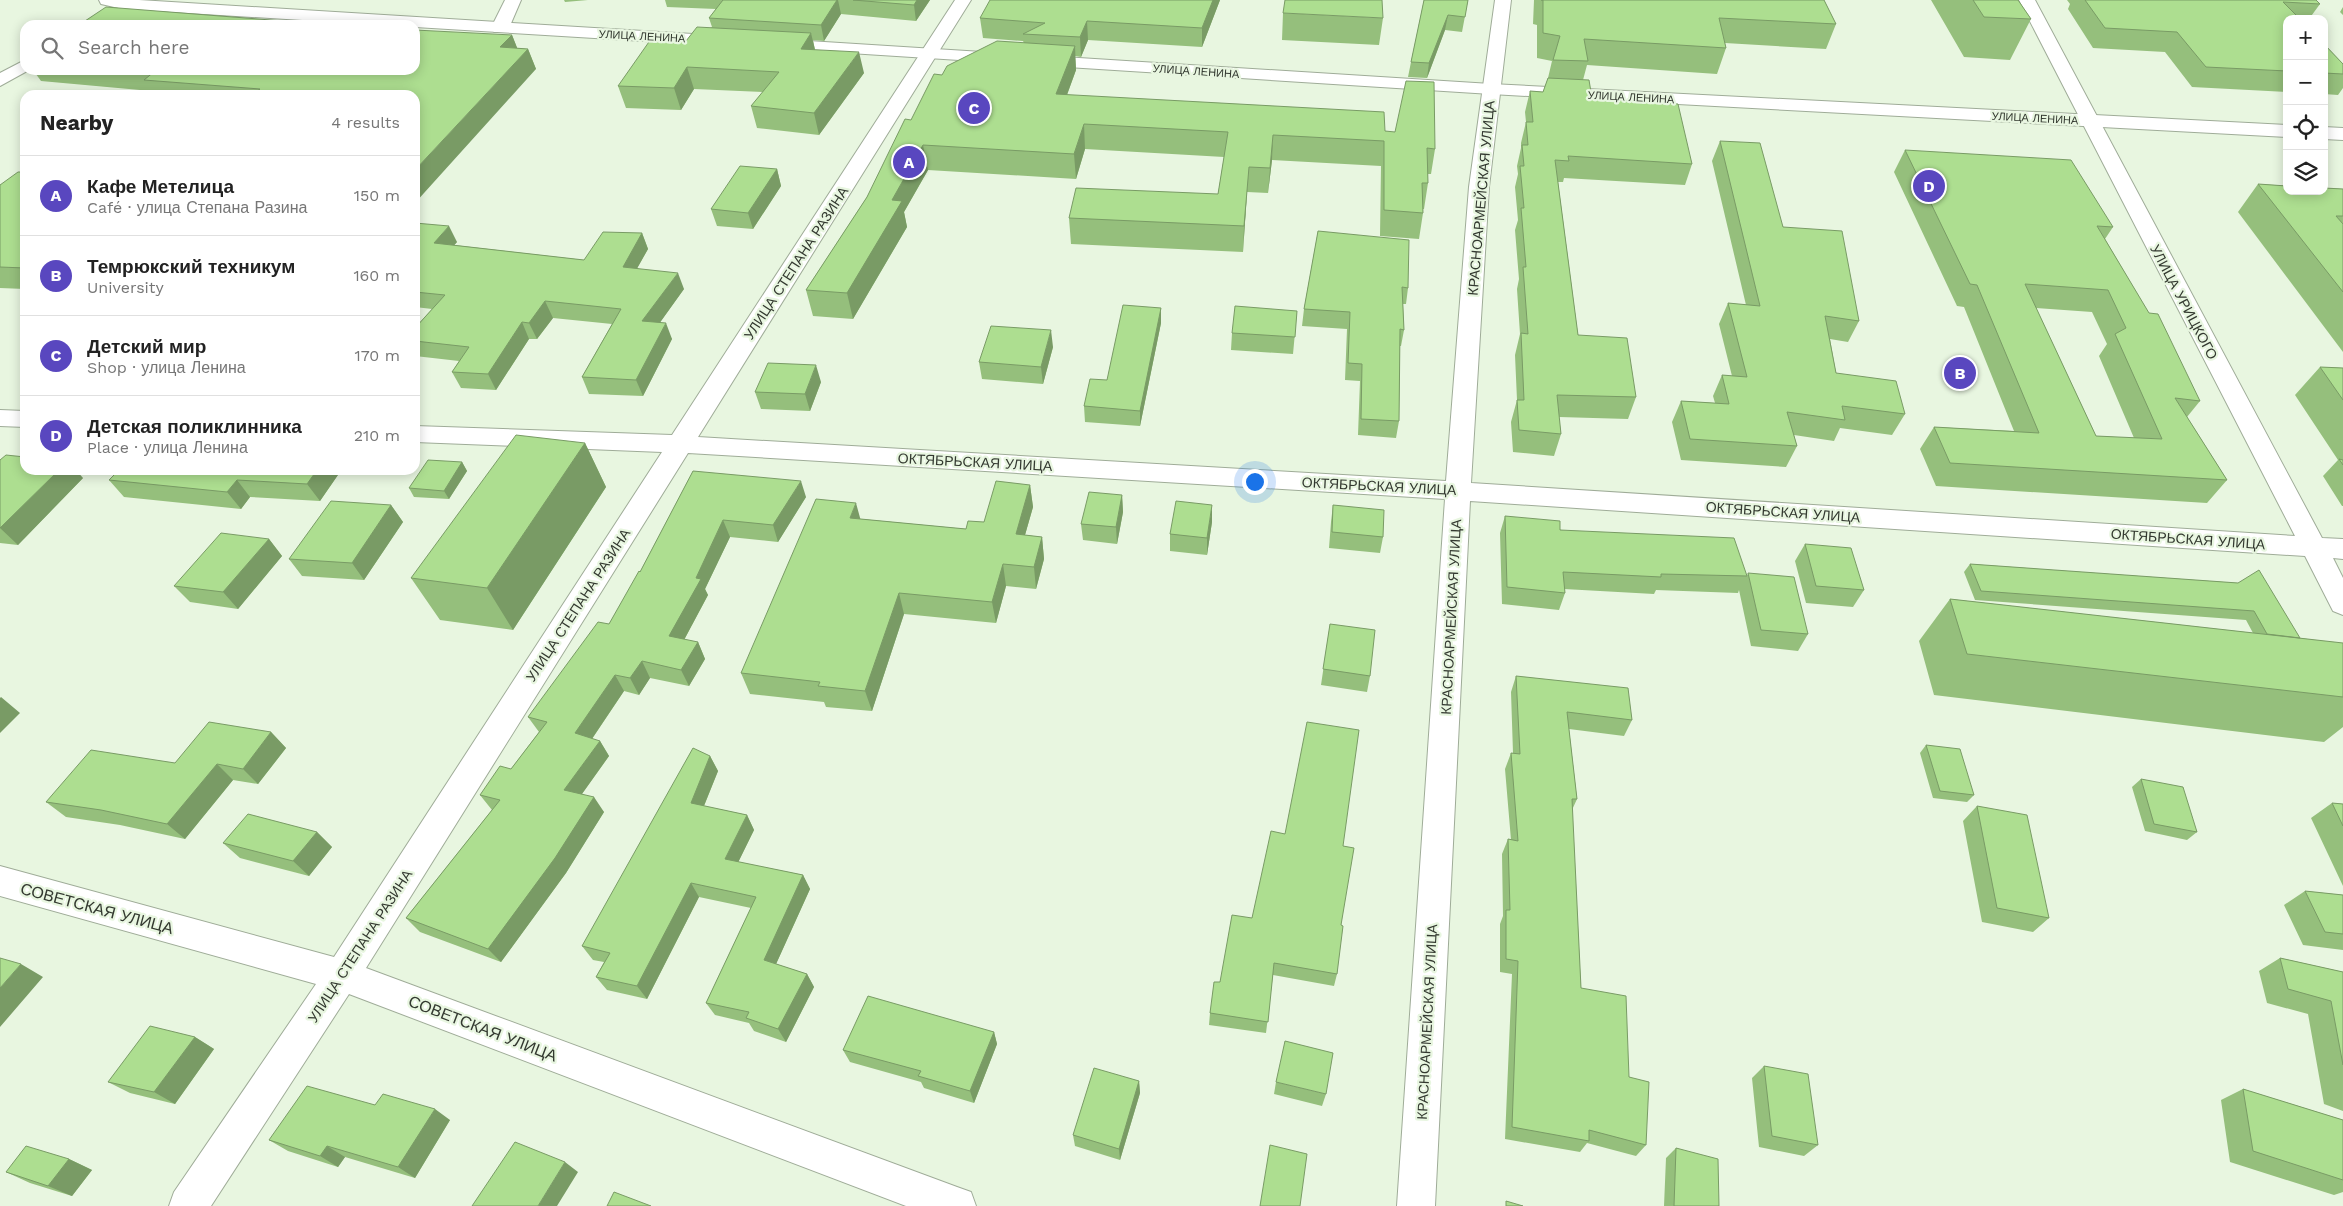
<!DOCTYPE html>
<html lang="en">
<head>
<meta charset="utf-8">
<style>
  :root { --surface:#fff; --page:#f6f6f6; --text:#222; --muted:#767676; --line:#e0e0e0; --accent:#5947bf }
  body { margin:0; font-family:"Work Sans",sans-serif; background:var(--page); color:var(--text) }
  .controls { position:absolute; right:15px; top:15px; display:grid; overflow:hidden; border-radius:10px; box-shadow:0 2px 12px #0003 }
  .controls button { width:45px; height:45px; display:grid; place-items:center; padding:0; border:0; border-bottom:1px solid var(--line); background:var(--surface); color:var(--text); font:25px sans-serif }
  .you { position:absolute; left:1254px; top:481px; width:18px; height:18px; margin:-12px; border:4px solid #fff; border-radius:50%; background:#1a73e8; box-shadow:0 0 0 8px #1a73e833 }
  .badge { display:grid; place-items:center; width:32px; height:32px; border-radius:50%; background:var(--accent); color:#fff; font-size:16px; font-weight:700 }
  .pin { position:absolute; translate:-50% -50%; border:2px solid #fff; box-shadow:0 1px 5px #0006 }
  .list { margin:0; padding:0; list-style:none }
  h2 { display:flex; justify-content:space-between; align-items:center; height:65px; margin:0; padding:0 20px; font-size:21px }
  h2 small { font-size:16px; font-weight:400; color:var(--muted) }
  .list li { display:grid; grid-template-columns:32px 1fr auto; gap:15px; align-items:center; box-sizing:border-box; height:80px; padding:0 20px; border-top:1px solid var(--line) }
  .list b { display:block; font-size:19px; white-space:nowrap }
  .list p { margin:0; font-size:16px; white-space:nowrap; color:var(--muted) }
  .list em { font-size:16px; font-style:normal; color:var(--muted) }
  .icon { flex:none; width:28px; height:28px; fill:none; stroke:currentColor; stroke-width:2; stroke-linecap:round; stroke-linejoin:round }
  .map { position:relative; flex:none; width:2343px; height:1206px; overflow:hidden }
  .search { position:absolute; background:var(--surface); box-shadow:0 2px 12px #0003; left:20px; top:20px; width:400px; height:55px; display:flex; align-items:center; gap:12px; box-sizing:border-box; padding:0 18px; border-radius:15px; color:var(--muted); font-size:19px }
  .panel { position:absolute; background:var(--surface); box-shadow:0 2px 12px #0003; left:20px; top:90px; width:400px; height:385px; border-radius:15px }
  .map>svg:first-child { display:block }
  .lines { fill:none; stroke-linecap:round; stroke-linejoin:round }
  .street-casing { stroke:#9fac98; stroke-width:2 }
  .secondary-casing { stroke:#9fac98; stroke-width:2 }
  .street { fill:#fff; fill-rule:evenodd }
  .secondary { fill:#fff; fill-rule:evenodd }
  .wall { fill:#95bf7c; fill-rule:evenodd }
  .shaded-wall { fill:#799b65 }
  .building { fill:#adde90; stroke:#799b65; fill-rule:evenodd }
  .labels { text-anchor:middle; stroke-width:4.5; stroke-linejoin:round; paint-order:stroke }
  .far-street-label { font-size:11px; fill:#333930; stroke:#e8f6e0 }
  .street-label { font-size:14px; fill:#333930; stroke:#e8f6e0 }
  .near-street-label { font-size:16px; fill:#333930; stroke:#e8f6e0 }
</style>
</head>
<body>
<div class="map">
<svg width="2343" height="1206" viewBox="0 0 2343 1206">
  <rect width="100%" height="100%" fill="#e8f6e0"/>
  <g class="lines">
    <defs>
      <path id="street" d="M505,0H521L509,28L506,32H494L491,28Z
        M955,0H971L698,437L1446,481L1469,187L1495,0H1511L1489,187L1471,483L2295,536L2019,0H2035L2322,538L2343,539V559L2333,558L2343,578V615L2333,611L2305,556L1470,501L1435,1206H1397L1445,499L688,453L366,968L957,1187L971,1192L976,1206H906L349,994L211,1206H169L174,1192L316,984L0,896V866L334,957L662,452L415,442V426L672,435Z
        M25,60V70H29L0,86V73Z
        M0,410L25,411V427L0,426Z"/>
      <path id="secondary" d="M99,0H139L726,36L732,37L735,41L732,45L726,46L415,27V25H383L123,9L101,4Z
        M777,39L1491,84L2287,125V137L1491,94L771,48L768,44L771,40Z
        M2324,127L2343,128V140L2324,139Z"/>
    </defs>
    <use href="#street" class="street-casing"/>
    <use href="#secondary" class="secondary-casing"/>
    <use href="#street" class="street"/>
    <use href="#secondary" class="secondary"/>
  </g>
  <path class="wall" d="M564,0H588L565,2Z
    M665,0H930L916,21L841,14L824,41L813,40L815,50L864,73L819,135L757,128L751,106L763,92L694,89L681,110L626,108L618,86L686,41L712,27L709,18L716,9L667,7Z
    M1220,0L1202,47L1088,40L1081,57L1075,56L1076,70L1067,95L1385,131L1435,149L1431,174H1428V183L1424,209H1423V213L1419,239L1380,236L1381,166L1272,160L1268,193L1247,192L1243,252L1071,244L1069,218L1218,194L1224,157L1085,149L1076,179L928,170L904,212L907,227L853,319L813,316L806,290L867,197L911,120L942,75L1024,43L1023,41L983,38L980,18Z
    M1424,0H1468L1462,32L1445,30L1427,78L1408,77L1411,62Z
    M1534,0H1824L1836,24L1826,49L1725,43L1726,48L1717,74L1587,65L1583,80L1592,98L1692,164L1685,185L1564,178L1563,182H1558L1578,335L1636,397L1628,419L1559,417L1561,434L1554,456L1513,452L1511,422L1517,400L1515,355L1520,334L1517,289L1519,279L1515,230L1518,220L1515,187L1518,174L1517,166L1521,148V143L1526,122L1525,112L1530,91L1543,92L1548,78L1552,61L1537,58V25L1533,24Z
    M1931,0H2018L2031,19L2010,60L1964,57Z
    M2067,0H2316L2320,4L2309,19H2287V92L2192,87L2165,52L2093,48L2068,9L2070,4Z
    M2343,7V15L2340,12Z
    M1283,13L1383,18L1379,45L1282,40Z
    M512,35L517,48L528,49L536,69L415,95H154L151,91L41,81L33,70H415Z
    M2324,44L2343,64V88L2338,95L2324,94Z
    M1720,141L1783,227L1859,321L1848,342L1830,339L1836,373L1905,414L1892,435L1840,428L1834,441L1794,435L1797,446L1786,467L1681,460L1672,422L1681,401L1715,403L1713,396L1722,375L1732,376L1719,324L1728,303L1746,305L1712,161Z
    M1905,150L2113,227L2105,239L2200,401L2187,417L2227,480L2207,503L1936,486L1920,449L1934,427L2014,431L1964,307L1957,306L1894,172ZM2036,308L2092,312L2107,344L2099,356L2134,438L2096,436Z
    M777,169L781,186L753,229L717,226L711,209Z
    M25,172V289L0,288V185Z
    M2258,184L2343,189V352L2238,212Z
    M415,223L457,242L454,245L584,260L642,233L648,249L637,268L684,289L660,322L672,339L643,396L589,394L582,377L612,324L553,318L537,339H529L496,390L461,388L452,372L459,361L415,356V328L432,309L415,307Z
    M1318,231L1408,288L1406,304H1403L1404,330L1401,346H1400L1399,421L1396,438L1358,435L1360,381L1345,380L1347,329L1302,326L1304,309Z
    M1161,308V323L1140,426L1085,422L1084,406L1107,380Z
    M1297,311L1293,354L1231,350L1232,333Z
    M1053,347L1043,384L982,379L979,362Z
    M2320,367L2343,368V367V506H2342L2323,476L2338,460L2295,395Z
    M821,382L810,411L761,409L755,392Z
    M585,443L606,487L513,630L440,620L411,578Z
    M0,460L83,478L18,545L0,543Z
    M462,462L467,471L449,499L414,497L409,488Z
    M119,470H339L340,472L320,501L250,497L241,509L124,497L109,480Z
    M693,471L806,497L778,542L730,537L705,589L708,595L684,640L698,642L705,659L689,686L650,678L639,695L624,691L592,739L600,741L609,756L582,794L604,812L566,873L501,962L420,932L406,918L492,810L480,795L511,769L539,732L528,717L609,624L640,572Z
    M1030,485L1033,507L1025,535L1042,537L1044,559L1036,589L1006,586L996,623L904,614L872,711L826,707L824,702L750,694L741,673L861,519L966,529L984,522Z
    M1122,495L1123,512L1117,544L1083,540L1081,524Z
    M391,505L403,522L364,580L302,576L289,559Z
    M1333,505L1383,537L1380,553L1329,548L1331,522Z
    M1505,516L1747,576L1748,573L1808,634L1798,651L1751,646L1739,590L1738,593L1656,590L1654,594L1564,589L1565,593L1559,610L1502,604L1500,533Z
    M1212,522L1207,555L1170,551V534Z
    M269,539L282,556L238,609L190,602L174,586Z
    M1805,544L1864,590L1853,607L1806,603L1795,561Z
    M1970,564L2238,583L2300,638L2343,644V727L2324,742L1934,695L1919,641L1950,599L2253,633L2246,620L1975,600L1964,572Z
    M1330,624L1370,676L1367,692L1321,685Z
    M1516,676L1632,720L1624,736L1569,729L1577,799L1572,810L1581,988L1629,1077L1646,1145L1636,1156L1587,1143L1580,1152L1505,1139L1512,974L1500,972V924L1503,916L1502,854L1508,839L1511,840L1505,769L1511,753H1513L1511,692Z
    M271,732L286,748L258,784L233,780L185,839L120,825L66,817L46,802L175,763Z
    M1926,745L1974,795L1967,802L1933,798L1920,753Z
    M710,756L718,771L704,806L747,815L754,830L738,862L803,875L810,889L776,964L807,974L814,987L786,1042L754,1031L749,1023L715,1015L706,1003L751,908L699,897L647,999L607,990L596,977L604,962L593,960L582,946Z
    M2141,779L2197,832L2187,840L2145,831L2132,787Z
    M2332,803L2343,804V886L2311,818Z
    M1977,806L2049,918L2033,932L1982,922L1963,821Z
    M317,832L332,847L309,876L240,858L223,843Z
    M1343,846L1341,925L1337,974L1334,986L1273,975L1266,1033L1209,1025L1210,1013L1220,982L1252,918Z
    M2305,891L2343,895V950L2303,945L2284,905Z
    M2280,958L2343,972V1111L2324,1104L2308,1014L2267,1003L2259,971Z
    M994,1032L997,1044L974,1103L924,1088L921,1082L850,1062L843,1050Z
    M195,1037L214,1049L175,1104L130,1093L108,1082Z
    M1764,1066L1818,1145L1804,1156L1759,1147L1752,1078Z
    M1139,1081L1140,1093L1120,1160L1075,1146L1073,1135Z
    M1276,1082L1326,1094L1322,1106L1274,1094Z
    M2243,1089L2343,1120V1192L2334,1195L2230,1162L2221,1100Z
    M375,1105L450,1120L415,1178L345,1157L338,1167L288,1151L269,1140Z
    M1676,1148L1719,1206H1664L1666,1158Z
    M69,1159L92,1170L72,1196L30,1183L6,1172Z"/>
  <path class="shaded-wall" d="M837,0H838L841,14L824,41L821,25Z
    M917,0H930L916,21L914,5Z
    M1213,0H1220L1202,47V28Z
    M1448,15L1445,30L1427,78L1429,63Z
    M1087,21L1088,40L1081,57L1080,37Z
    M811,33L816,54L801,49Z
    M512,35L520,55L500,47Z
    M1075,46L1076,70L1058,119L1056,94Z
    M528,49L536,69L415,203V170Z
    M859,52L864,73L819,135L814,113Z
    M687,67L694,89L681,110L674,88Z
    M1084,124L1085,149L1076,179L1074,154Z
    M1273,135L1272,160L1268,193L1270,168Z
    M923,145L928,170L904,212L907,227L853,319L847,293L892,200Z
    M1249,167L1247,192L1243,252L1244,226Z
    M777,169L781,186L753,229L748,213Z
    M449,226L457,242L442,259L434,243Z
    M642,233L648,249L629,283L623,267Z
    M678,273L684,289L649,338L642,321Z
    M545,301L553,318L537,339L529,323Z
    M1161,308V323L1140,426V411Z
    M522,322L529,339L496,390L488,374Z
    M666,323L672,339L643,396L636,380Z
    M1051,330L1053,347L1043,384L1041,367Z
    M816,365L821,382L810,411L805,394Z
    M585,443L606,487L513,630L487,588Z
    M462,462L467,471L449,499L444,491Z
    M59,470H76L83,478L18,545L0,528Z
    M317,470H339L340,472L320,501L307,484Z
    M237,480L250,497L241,509L227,492Z
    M801,481L806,497L778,542L773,525Z
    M1030,485L1033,507L1019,556L1016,534Z
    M1122,495L1123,512L1117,544L1116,527Z
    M856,503L862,525L850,518Z
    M391,505L403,522L364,580L352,563Z
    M1212,505V522L1207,555V538Z
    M723,520L730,537L705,589L708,595L677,653L669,636Z
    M1042,537L1044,559L1036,589L1034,567Z
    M269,539L282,556L238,609L223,592Z
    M1003,564L1006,586L996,623L992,602Z
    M899,593L904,614L872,711L865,691Z
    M698,642L705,659L689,686L681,670Z
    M642,661L650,678L639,695L630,678Z
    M615,675L624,691L585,749L575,733Z
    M1,697L20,713L0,733V698Z
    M271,732L286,748L258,784L243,769Z
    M600,741L609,756L574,805L564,790Z
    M710,756L718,771L699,818L691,803Z
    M217,764L233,780L185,839L167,824Z
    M594,797L604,812L566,873L501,962L488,949Z
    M747,815L754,830L733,873L725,859Z
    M317,832L332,847L309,876L293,861Z
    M803,875L810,889L772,973L764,960Z
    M691,883L699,897L647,999L637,986Z
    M21,964L43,977L0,1027V988Z
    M807,974L814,987L786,1042L778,1029Z
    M994,1032L997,1044L974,1103L970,1091Z
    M195,1037L214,1049L175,1104L154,1092Z
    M1139,1081L1140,1093L1120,1160L1119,1149Z
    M435,1109L450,1120L415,1178L398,1167Z
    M327,1146L345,1157L338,1167L320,1156Z
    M69,1159L92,1170L72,1196L48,1186Z
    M565,1162L578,1172L557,1206H538Z"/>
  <path class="building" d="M723,0H837L821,25L709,18Z
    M853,0H917L914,5Z
    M990,0H1213L1202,28L1087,21L1080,37L1023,34L1045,23L980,18Z
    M1285,0H1382L1383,18L1283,13Z
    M1424,0H1468L1465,17L1448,15L1429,63L1411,62Z
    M1541,0H1824L1836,24L1719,18L1726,48L1584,39L1588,61L1553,60L1560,36L1543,33V0Z
    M1973,0H2018L2031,19L1984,17Z
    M2085,0H2316L2320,4L2283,2L2300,19H2287V71L2206,67L2177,32L2105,28Z
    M106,7L334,25H79Z
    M697,27L811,33L801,49L859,52L814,113L751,106L779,72L687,67L674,88L618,86L651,39L686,41Z
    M415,30L512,35L500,47L528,49L415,170V95H252L260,89L144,80L155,71L139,70H415Z
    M997,41L1075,46L1056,94L1384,112L1385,131L1395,132L1406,81L1434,82L1435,149L1427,148L1428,183H1422L1423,213L1384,210V141L1273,135L1270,168L1249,167L1244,226L1069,218L1076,188L1218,194L1228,132L1084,124L1074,154L923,145L892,200L902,201L847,293L806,290L867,197L905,119L911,120L934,74L942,75L947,66Z
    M2324,44L2343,64V74L2324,73Z
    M1548,78L1589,80L1592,98L1678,104L1692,164L1568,156L1569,161L1555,160L1578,335L1627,338L1636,397L1557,395L1561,434L1519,430L1517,400H1524L1521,333L1528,334L1523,267H1526L1521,208H1524L1520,166H1524L1522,145H1528L1526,122H1533L1530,91L1543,92Z
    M1720,141L1760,143L1783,227L1842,231L1859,321L1825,316L1836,373L1896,381L1905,414L1842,406L1845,420L1787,412L1797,446L1690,439L1681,401L1729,404L1722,375L1747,377L1728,303L1760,306Z
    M1905,150L2071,160L2113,227L2097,226L2149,313L2158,314L2200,401L2175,398L2227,480L1950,463L1934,427L2039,433L1977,285L1970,284ZM2025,284L2108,290L2126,328L2115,334L2162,439L2096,436Z
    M740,166L777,169L748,213L711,209Z
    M18,172H25V268L0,267V185Z
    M2258,184L2287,186V191H2324V188L2343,189V216H2336L2343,224V292Z
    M415,223L449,226L434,243L584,260L603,232L642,233L623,267L678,273L642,321L666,323L636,380L582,377L621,309L545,301L529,323L522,322L488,374L452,372L469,347L415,341V328L445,295L415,292Z
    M1318,231L1409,240L1408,288L1402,287L1404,330L1400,329L1399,421L1361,419L1362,364L1348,363L1350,312L1304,309Z
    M1123,305L1161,308L1140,411L1084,406L1090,379L1107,380Z
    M1235,306L1297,311L1295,337L1232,333Z
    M991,326L1051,330L1041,367L979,362Z
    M768,363L816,365L805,394L755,392Z
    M2320,367L2343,368V400Z
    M516,435L585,443L487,588L411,578Z
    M6,455L25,457V470H59L0,528V460Z
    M2339,459L2343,460V465Z
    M428,460L462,462L444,491L409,488Z
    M119,470H317L307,484L237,480L227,492L109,480Z
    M693,471L801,481L773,525L723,520L696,578L701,579L669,636L698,642L681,670L642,661L630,678L615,675L575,733L600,741L564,790L594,797L555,858L488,949L406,918L500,800L480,795L500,766L511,769L547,722L528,717L598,622L609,624L639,571L640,572Z
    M996,481L1030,485L1016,534L1042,537L1034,567L1003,564L992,602L899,593L865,691L818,686L820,682L741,673L816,499L856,503L850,518L966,529L968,521L984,522Z
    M1089,492L1122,495L1116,527L1081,524Z
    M331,501L391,505L352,563L289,559Z
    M1176,501L1212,505L1207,538L1170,534Z
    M1333,505L1384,510L1383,537L1332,532Z
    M1505,516L1560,521V530L1734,538L1747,576L1661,574V577L1563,572L1565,593L1507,587Z
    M221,533L269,539L223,592L174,586Z
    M1805,544L1851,548L1864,590L1816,586Z
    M1970,564L2238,583L2259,570L2300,638L2267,634L2254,611L1981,591Z
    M1748,573L1794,577L1808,634L1761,630Z
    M1950,599L2343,643V697L1967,654Z
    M1330,624L1375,630L1370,676L1323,669Z
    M1516,676L1628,688L1632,720L1567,712L1577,799H1572L1581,988L1626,996L1629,1077L1649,1082L1646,1145L1589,1130V1141L1512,1127L1518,961L1506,959V910H1510L1508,839L1518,841L1511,753L1520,754Z
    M209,722L271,732L243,769L217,764L167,824L101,810L46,802L91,750L175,763Z
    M1307,722L1359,730L1343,846L1354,848L1341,925L1343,926L1337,974L1274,963L1268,1022L1210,1013L1214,982H1220L1232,915L1252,918L1271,831L1285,834Z
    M1926,745L1960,749L1974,795L1940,791Z
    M693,748L710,756L691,803L747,815L725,859L803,875L764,960L807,974L778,1029L746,1018L749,1012L706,1003L756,897L691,883L637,986L596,977L610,953L582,946Z
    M2141,779L2183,787L2197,832L2154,824Z
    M2332,803L2343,804V826Z
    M1977,806L2027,815L2049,918L1997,908Z
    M248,814L317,832L293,861L223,843Z
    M2305,891L2343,895V934L2325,932Z
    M0,958L21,964L0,988Z
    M2280,958L2343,972V1065L2331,1001L2288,989Z
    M868,996L994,1032L970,1091L918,1076L921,1071L843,1050Z
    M150,1026L195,1037L154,1092L108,1082Z
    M1285,1041L1333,1053L1326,1094L1276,1082Z
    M1764,1066L1808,1074L1818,1145L1772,1136Z
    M1094,1068L1139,1081L1119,1149L1073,1135Z
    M307,1086L375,1105L383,1094L435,1109L398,1167L327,1146L320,1156L269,1140Z
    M2243,1089L2343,1120V1180L2253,1151Z
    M515,1142L565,1162L538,1206H472Z
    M1270,1145L1307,1154L1300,1206H1260Z
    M26,1146L69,1159L48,1186L6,1172Z
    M1676,1148L1718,1159L1719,1206H1674Z
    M614,1192L651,1206H607Z
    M1506,1201L1523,1206H1506Z"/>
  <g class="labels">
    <g class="far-street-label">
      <text transform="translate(642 36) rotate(3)" y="4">УЛИЦА ЛЕНИНА</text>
      <text transform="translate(1196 71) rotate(4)" y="4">УЛИЦА ЛЕНИНА</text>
      <text transform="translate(1631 97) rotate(3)" y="4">УЛИЦА ЛЕНИНА</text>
      <text transform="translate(2035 118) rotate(3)" y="4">УЛИЦА ЛЕНИНА</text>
    </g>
    <g class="street-label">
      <text transform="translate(1481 198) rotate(-85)" y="5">КРАСНОАРМЕЙСКАЯ УЛИЦА</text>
      <text transform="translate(796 263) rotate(-57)" y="5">УЛИЦА СТЕПАНА РАЗИНА</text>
      <text transform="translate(2184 302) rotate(62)" y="5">УЛИЦА УРИЦКОГО</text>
      <text transform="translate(975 462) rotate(3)" y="5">ОКТЯБРЬСКАЯ УЛИЦА</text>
      <text transform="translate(1379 486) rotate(3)" y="5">ОКТЯБРЬСКАЯ УЛИЦА</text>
      <text transform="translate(1783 512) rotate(4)" y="5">ОКТЯБРЬСКАЯ УЛИЦА</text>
      <text transform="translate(2188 539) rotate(4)" y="5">ОКТЯБРЬСКАЯ УЛИЦА</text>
      <text transform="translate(578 605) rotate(-57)" y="5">УЛИЦА СТЕПАНА РАЗИНА</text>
      <text transform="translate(1451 617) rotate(-87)" y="5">КРАСНОАРМЕЙСКАЯ УЛИЦА</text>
      <text transform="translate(360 946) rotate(-57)" y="5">УЛИЦА СТЕПАНА РАЗИНА</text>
      <text transform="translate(1427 1022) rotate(-87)" y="5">КРАСНОАРМЕЙСКАЯ УЛИЦА</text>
    </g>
    <g class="near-street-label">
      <text transform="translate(97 908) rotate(15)" y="6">СОВЕТСКАЯ УЛИЦА</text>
      <text transform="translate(483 1028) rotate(21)" y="6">СОВЕТСКАЯ УЛИЦА</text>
    </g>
  </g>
</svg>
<div class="controls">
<button>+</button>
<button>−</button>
<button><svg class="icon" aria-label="locate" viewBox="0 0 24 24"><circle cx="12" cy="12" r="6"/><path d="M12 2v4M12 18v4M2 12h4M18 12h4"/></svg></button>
<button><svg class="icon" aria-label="layers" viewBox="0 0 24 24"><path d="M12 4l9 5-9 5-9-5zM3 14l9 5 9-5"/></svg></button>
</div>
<div class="you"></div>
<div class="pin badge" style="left:909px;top:162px">A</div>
<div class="pin badge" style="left:1960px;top:373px">B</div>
<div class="pin badge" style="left:974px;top:108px">C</div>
<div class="pin badge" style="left:1929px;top:186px">D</div>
<div class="search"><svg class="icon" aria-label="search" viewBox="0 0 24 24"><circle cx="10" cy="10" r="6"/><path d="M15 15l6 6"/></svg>Search here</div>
<section class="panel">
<h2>Nearby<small>4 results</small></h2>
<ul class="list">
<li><span class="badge">A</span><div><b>Кафе Метелица</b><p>Café · улица Степана Разина</p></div><em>150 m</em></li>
<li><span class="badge">B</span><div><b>Темрюкский техникум</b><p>University</p></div><em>160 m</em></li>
<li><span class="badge">C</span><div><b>Детский мир</b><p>Shop · улица Ленина</p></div><em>170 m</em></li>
<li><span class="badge">D</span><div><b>Детская поликлинника</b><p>Place · улица Ленина</p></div><em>210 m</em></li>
</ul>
</section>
</div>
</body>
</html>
